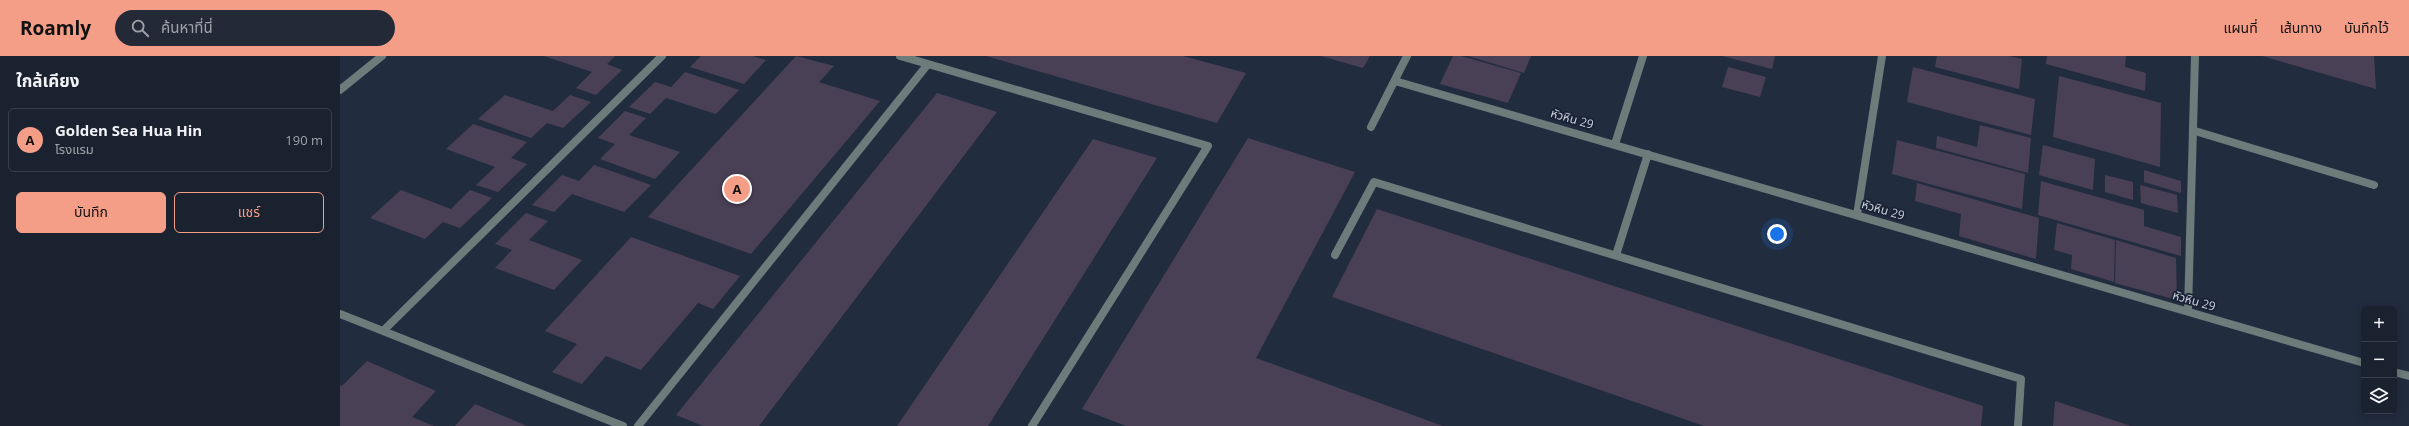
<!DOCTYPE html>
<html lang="th">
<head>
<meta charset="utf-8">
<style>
  :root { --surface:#1a212f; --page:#232937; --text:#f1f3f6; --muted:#9fa3aa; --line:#383e4b; --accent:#f49e87 }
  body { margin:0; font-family:"Open Sans","Noto Sans Thai",sans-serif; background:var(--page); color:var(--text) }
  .controls { position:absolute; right:12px; bottom:12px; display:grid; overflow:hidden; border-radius:6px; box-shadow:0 2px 10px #0003 }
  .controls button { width:36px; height:36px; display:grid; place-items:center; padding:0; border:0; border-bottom:1px solid var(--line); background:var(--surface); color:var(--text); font:20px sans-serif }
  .you { position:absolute; left:1437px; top:178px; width:14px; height:14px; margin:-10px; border:3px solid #fff; border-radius:50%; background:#1a73e8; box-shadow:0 0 0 6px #1a73e833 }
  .badge { display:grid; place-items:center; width:26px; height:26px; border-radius:50%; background:var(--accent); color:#111; font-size:13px; font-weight:700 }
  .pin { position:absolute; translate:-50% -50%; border:2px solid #fff; box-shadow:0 1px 4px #0006 }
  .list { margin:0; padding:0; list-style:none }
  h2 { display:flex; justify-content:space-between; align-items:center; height:52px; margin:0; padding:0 16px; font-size:17px }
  h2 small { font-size:13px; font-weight:400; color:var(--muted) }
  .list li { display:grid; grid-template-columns:26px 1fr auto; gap:12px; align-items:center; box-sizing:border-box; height:64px; margin:0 8px 8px; padding:0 8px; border:1px solid var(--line); border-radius:6px }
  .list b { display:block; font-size:15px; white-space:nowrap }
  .list p { margin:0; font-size:13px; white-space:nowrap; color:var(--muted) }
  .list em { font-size:13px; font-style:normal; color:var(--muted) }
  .actions { display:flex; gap:8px; padding:12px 16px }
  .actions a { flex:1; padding:9px 0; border:1px solid var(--accent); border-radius:6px; text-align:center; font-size:14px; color:var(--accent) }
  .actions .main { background:var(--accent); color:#111 }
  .icon { flex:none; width:22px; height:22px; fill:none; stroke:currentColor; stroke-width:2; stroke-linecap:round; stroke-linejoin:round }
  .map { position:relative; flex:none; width:2069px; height:370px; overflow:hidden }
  header { display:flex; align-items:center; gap:24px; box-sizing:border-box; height:56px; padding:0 20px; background:var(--accent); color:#111 }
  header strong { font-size:19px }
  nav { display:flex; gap:22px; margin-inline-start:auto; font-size:14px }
  .search { width:280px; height:36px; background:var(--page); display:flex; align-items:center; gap:10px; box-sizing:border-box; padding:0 14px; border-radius:22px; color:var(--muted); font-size:15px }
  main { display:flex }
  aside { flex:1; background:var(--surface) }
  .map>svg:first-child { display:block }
  .building { fill:#494055 }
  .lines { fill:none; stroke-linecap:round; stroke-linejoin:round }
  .service { stroke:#6d7b7a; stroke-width:8 }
  .minor { stroke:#6d7b7a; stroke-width:8 }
  .labels { text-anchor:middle; stroke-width:3.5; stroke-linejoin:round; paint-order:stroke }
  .street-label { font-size:12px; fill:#cbd2de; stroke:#192234 }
</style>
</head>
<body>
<header>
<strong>Roamly</strong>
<div class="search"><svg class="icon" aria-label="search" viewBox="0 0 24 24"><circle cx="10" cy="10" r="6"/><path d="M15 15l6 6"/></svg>ค้นหาที่นี่</div>
<nav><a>แผนที่</a><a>เส้นทาง</a><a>บันทึกไว้</a></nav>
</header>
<main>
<aside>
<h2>ใกล้เคียง<small></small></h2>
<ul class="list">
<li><span class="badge">A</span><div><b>Golden Sea Hua Hin</b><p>โรงแรม</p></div><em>190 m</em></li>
</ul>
<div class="actions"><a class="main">บันทึก</a><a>แชร์</a></div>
</aside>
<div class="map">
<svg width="2069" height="370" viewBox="0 0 2069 370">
  <rect width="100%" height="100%" fill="#222c3f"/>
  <path class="building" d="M204,0H275L267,8L282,14L256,39L236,32L252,16Z
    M361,0H413L426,4L404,28L350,11Z
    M456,0L494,10L479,26L540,45L411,198L308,161Z
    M646,0H843L906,17L877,67Z
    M981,0H1030L1023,12Z
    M1113,0H1121L1181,17L1168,47L1100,28Z
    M1128,0H1191L1184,17Z
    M1382,0H1435L1432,13Z
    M1597,0H1669L1682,3L1679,33L1595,11Z
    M1707,0H1786L1785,11L1806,17L1805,35L1706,8Z
    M1922,0H2034L2036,33Z
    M1388,11L1426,21L1420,41L1382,31Z
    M1573,11L1695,43L1691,79L1567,46Z
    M345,16L399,34L376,58L326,42L310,58L289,51L315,26L331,31Z
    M1719,20L1821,47L1820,111L1713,81Z
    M597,37L657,56L419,370H363L336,359Z
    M165,39L213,55L230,39L251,46L223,72L207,67L191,82L138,63Z
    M285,55L306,62L289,79L340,96L315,123L260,103L275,88L258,82Z
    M133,68L187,86L171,102L187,108L158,136L136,129L155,111L106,93Z
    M1640,69L1691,82L1688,117L1596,92L1597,80L1637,91Z
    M908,82L1015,116L916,302L1103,370H786L742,353Z
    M753,83L817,102L648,370H557Z
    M1557,84L1685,118L1682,153L1552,118Z
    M1703,89L1755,103L1753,134L1699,119Z
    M254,109L311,129L284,156L232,138L214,156L192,149L222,119L239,125Z
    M1804,114L1841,125V137L1804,126Z
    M1765,119L1793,126V144L1765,136Z
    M1701,125L1804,154V170L1841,181V200L1698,159Z
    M1577,127L1699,162L1696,203L1619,180L1621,158L1575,145Z
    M1800,129L1837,139L1838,157L1801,147Z
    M61,134L111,153L130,134L152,142L120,172L103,166L85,183L30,162Z
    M1037,153L1643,350L1641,370H1364L992,241Z
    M186,157L208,165L189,184L242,204L214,234L155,212L172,194L155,188Z
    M1717,167L1775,184L1774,226L1731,213L1732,199L1714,194Z
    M291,181L400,220L373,253L358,247L301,314L266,300L242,328L212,316L237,288L205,275Z
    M1776,184L1836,202L1837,244L1775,227Z
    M27,305L96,335L72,361L94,370H0V329L2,330Z
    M1715,345L1791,370H1713Z
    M135,348L187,370H115Z"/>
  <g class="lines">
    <path class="service" d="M588,8L868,90L692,370
      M1855,75L2034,129
      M0,258L283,370
      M43,275L322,0
      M298,370L588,8L560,0"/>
    <path class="minor" d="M1055,25L2024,307
      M0,34L42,0
      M1031,71L1067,0
      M1275,88L1303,0
      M1517,159L1542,0
      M995,199L1034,126L1681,323L1678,370
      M1276,199L1308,98
      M1848,255L1855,0
      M2054,316L2069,320"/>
  </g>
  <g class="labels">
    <g class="street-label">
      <text transform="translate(1232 63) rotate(16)" y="4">หัวหิน 29</text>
      <text transform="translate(1543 154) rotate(16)" y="4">หัวหิน 29</text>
      <text transform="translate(1854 245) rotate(16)" y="4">หัวหิน 29</text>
    </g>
  </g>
</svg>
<div class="controls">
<button>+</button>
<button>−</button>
<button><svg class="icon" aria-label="layers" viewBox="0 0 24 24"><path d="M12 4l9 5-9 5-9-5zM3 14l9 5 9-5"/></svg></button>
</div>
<div class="you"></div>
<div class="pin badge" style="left:397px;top:133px">A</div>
</div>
</main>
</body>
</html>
